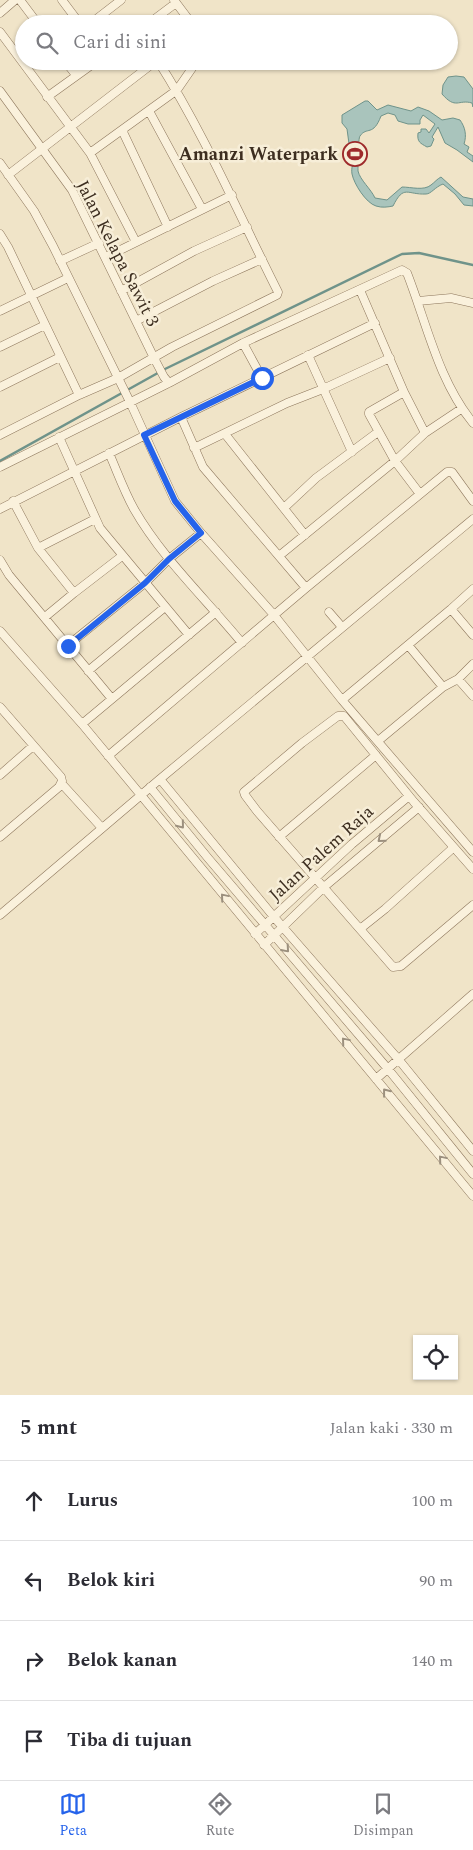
<!DOCTYPE html>
<html lang="id">
<head>
<meta charset="utf-8">
<style>
  :root { --surface:#fff; --page:#f2f2f3; --text:#2b2b33; --muted:#7c7c81; --line:#e1e1e2; --accent:#2563eb }
  body { margin:0; font-family:Spectral,serif; background:var(--page); color:var(--text) }
  .controls { position:absolute; right:15px; bottom:15px; display:grid; overflow:hidden; border-radius:0px; box-shadow:0 1px 4px #0004 }
  .controls button { width:45px; height:45px; display:grid; place-items:center; padding:0; border:0; border-bottom:1px solid var(--line); background:var(--surface); color:var(--text); font:25px sans-serif }
  .stop { position:absolute; width:15px; height:15px; margin:-11px; border:4px solid #2563eb; border-radius:50%; background:#fff }
  .stop.end { background:#2563eb; border-color:#fff; box-shadow:0 1px 5px #0008 }
  .list { margin:0; padding:0; list-style:none }
  h2 { display:flex; justify-content:space-between; align-items:center; height:65px; margin:0; padding:0 20px; font-size:21px }
  h2 small { font-size:16px; font-weight:400; color:var(--muted) }
  .list li { display:grid; grid-template-columns:32px 1fr auto; gap:15px; align-items:center; box-sizing:border-box; height:80px; padding:0 20px; border-top:1px solid var(--line) }
  .list b { display:block; font-size:19px; white-space:nowrap }
  .list em { font-size:16px; font-style:normal; color:var(--muted) }
  .icon { flex:none; width:28px; height:28px; fill:none; stroke:currentColor; stroke-width:2; stroke-linecap:round; stroke-linejoin:round }
  .map { position:relative; flex:none; width:473px; height:1395px; overflow:hidden }
  .search { position:absolute; background:var(--surface); box-shadow:0 1px 4px #0004; left:15px; right:15px; top:15px; height:55px; display:flex; align-items:center; gap:12px; box-sizing:border-box; padding:0 18px; border-radius:28px; color:var(--muted); font-size:19px }
  .sheet { height:385px; background:var(--surface) }
  nav { display:flex; justify-content:space-around; align-items:center; box-sizing:border-box; height:70px; border-top:1px solid var(--line); background:var(--surface); font-size:14px; color:var(--muted) }
  nav a { display:grid; justify-items:center; gap:2px }
  nav .on { color:var(--accent) }
  .map>svg:first-child { display:block }
  .water { fill:#a9c4bc; stroke:#6f938a }
  .lines { fill:none; stroke-linecap:round; stroke-linejoin:round }
  .stream { stroke:#6f938a; stroke-width:2.5 }
  .street-casing { stroke:#8d765c; stroke-width:9 }
  .street { stroke:#faf1dc; stroke-width:8 }
  .oneway { stroke:#9c907e }
  .route { stroke:#2563eb; stroke-width:6 }
  .labels { text-anchor:middle; stroke-width:5; stroke-linejoin:round; paint-order:stroke }
  .poi-label { font-size:18px; font-weight:bold; fill:#3d2e20; stroke:#f7eed8; text-anchor:end }
  .street-label { font-size:18px; fill:#3d2e20; stroke:#f7eed8 }
</style>
</head>
<body>
<div class="map">
<svg width="473" height="1395" viewBox="0 0 473 1395">
  <rect width="100%" height="100%" fill="#f0e4c8"/>
  <path class="water" d="M456,76L464,77L473,89V107L472,103C458,99 456,110 442,94L443,85L448,77Z
    M365,101H368L377,110L388,105L411,111L418,107L429,111L442,120L453,118L460,120C465,127 467,135 464,144L469,147L467,152L473,156V162L457,150L445,143L438,127L432,137L434,139L431,146L427,147C420,143 417,142 418,133L421,132V129H426L429,133L435,124L423,115L420,120V124H408L398,121L395,115L388,113L381,116C373,137 367,126 360,136C358,138 358,167 358,171C360,180 371,189 375,198L387,200L402,187C411,187 424,191 431,185C435,182 437,179 441,177L463,197L473,199V206L464,205L455,194L443,184C435,187 431,194 426,194C407,195 404,184 393,206C388,207 382,208 376,206C366,203 354,184 352,174C351,168 353,163 355,158L350,151L347,129L342,123V115Z"/>
  <g class="lines">
    <path class="stream" d="M0,461L165,369L402,254L419,253L473,265"/>
    <defs>
      <path id="street" d="M20,0L38,24
        M62,0L80,24
        M174,0L192,24
        M0,13L15,0
        M90,24L121,0
        M148,24L176,3
        M0,32L90,153L136,242
        M65,61L76,75
        M0,91L72,190L154,358L164,377L169,383
        M47,97L97,61
        M149,111L202,209
        M122,130L168,227
        M90,153L177,90L197,61
        M0,163L34,211L53,246L130,402L175,501L201,533L274,615L342,700L473,852
        M8,175L156,61
        M0,234L8,247L79,395
        M106,257L232,195
        M60,261L99,243
        M360,290L404,392L425,433
        M121,291L194,251L247,227
        M418,301L451,298L473,303
        M0,311L68,278
        M136,321L213,281L262,259
        M243,343L262,378
        M0,347L45,325
        M308,355L352,452
        M0,387L60,357
        M404,392L369,412V414L395,461L420,494
        M181,417L203,467L306,588
        M225,434L305,535
        M0,435L79,395L118,378L172,347L277,295L278,292C239,215 205,135 158,61
        M59,437L100,528L189,635
        M194,448L287,403L323,389L390,358
        M109,453C117,471 124,491 134,509C162,558 206,599 242,643
        M0,467L169,383L243,343L402,270L407,273C427,324 438,380 473,423
        M13,501L38,548L74,593
        M284,508L316,478L378,432
        M0,509L181,417L375,323
        M38,548L95,519
        M279,556L395,461L425,433L461,409
        M0,560L9,575L112,699
        M451,609L473,635
        M329,612L342,627
        M45,617L74,593L122,556
        M0,631L82,724L473,1196
        M408,645L443,687
        M67,646L145,583L169,559L201,533
        M88,671L165,607
        M458,679L473,696
        M342,700L451,609L473,589
        M0,707L61,777L62,781L59,787L0,837
        M82,724L216,612
        M378,741L443,687L458,679L473,664
        M108,756L306,588L447,472H452L473,501
        M0,775L33,746
        M160,779L274,917L399,1060L473,1151
        M62,784L102,828
        M150,787L208,858L388,1069L473,1174
        M279,837L376,755
        M473,869L414,802L344,716H338L302,743L244,792L245,795L257,811L393,967L401,966L473,905
        M0,915L160,779L473,519
        M360,929L385,909L453,848
        M255,934L352,844L409,796
        M264,945L324,887L419,807
        M376,1079L473,994"/>
    </defs>
    <use href="#street" class="street-casing"/>
    <use href="#street" class="street"/>
  </g>
  <defs><path id="oneway-chevron" d="M-2-3.5L2.5 0L-2 3.5" fill="none" stroke-width="1.6" stroke-linecap="round" stroke-linejoin="round" transform="scale(1.25)"/></defs>
  <g class="oneway">
    <use href="#oneway-chevron" transform="translate(181 825) rotate(51)"/>
    <use href="#oneway-chevron" transform="translate(381 839) rotate(140)"/>
    <use href="#oneway-chevron" transform="translate(224 897) rotate(-130)"/>
    <use href="#oneway-chevron" transform="translate(286 949) rotate(49)"/>
    <use href="#oneway-chevron" transform="translate(345 1041) rotate(-130)"/>
    <use href="#oneway-chevron" transform="translate(386 1092) rotate(-128)"/>
    <use href="#oneway-chevron" transform="translate(442 1159) rotate(-130)"/>
  </g>
  <g class="lines">
    <path class="route" d="M68,646L145,583L169,559L201,533L175,501L144,435L262,378"/>
  </g>
  <defs>
    <symbol id="stadium-ring" viewBox="-11 -11 22 22"><circle r="9.5" fill="#f7eed8" stroke="#9e2a2b" stroke-width="1.5"/><path d="M0-5a6.5 5 0 1 0 0 10a6.5 5 0 1 0 0-10ZM-3.5-1.8h7v3.6h-7Z" fill="#9e2a2b"/></symbol>
  </defs>
  <g fill-rule="evenodd">
    <use href="#stadium-ring" x="341" y="140" width="28" height="28"/>
  </g>
  <g class="labels">
    <g class="poi-label">
      <text x="338" y="160">Amanzi Waterpark</text>
    </g>
    <g class="street-label">
      <text transform="translate(118 253) rotate(63)" y="6">Jalan Kelapa Sawit 3</text>
      <text transform="translate(321 853) rotate(-42)" y="6">Jalan Palem Raja</text>
    </g>
  </g>
</svg>
<div class="controls">
<button><svg class="icon" aria-label="locate" viewBox="0 0 24 24"><circle cx="12" cy="12" r="6"/><path d="M12 2v4M12 18v4M2 12h4M18 12h4"/></svg></button>
</div>
<div class="stop" style="left:262px;top:378px"></div>
<div class="stop end" style="left:68px;top:646px"></div>
<div class="search"><svg class="icon" aria-label="search" viewBox="0 0 24 24"><circle cx="10" cy="10" r="6"/><path d="M15 15l6 6"/></svg>Cari di sini</div>
</div>
<section class="sheet">
<h2>5 mnt<small>Jalan kaki · 330 m</small></h2>
<ul class="list">
<li><svg class="icon" aria-label="ahead" viewBox="0 0 24 24"><path d="M12 20V5M6 11l6-6 6 6"/></svg><div><b>Lurus</b></div><em>100 m</em></li>
<li><svg class="icon" aria-label="left" viewBox="0 0 24 24"><path d="M17 20v-9H6M10 6l-5 5 5 5"/></svg><div><b>Belok kiri</b></div><em>90 m</em></li>
<li><svg class="icon" aria-label="right" viewBox="0 0 24 24"><path d="M7 20v-9h11M14 6l5 5-5 5"/></svg><div><b>Belok kanan</b></div><em>140 m</em></li>
<li><svg class="icon" aria-label="arrive" viewBox="0 0 24 24"><path d="M6 21V4h12l-3 4 3 4H6"/></svg><div><b>Tiba di tujuan</b></div></li>
</ul>
</section>
<nav>
<a class="on"><svg class="icon" aria-label="map" viewBox="0 0 24 24"><path d="M3 6l6-2 6 2 6-2v14l-6 2-6-2-6 2zM9 4v14M15 6v14"/></svg>Peta</a>
<a><svg class="icon" aria-label="directions" viewBox="0 0 24 24"><path d="M12 3l9 9-9 9-9-9zM9 14v-3h6M13 9l2 2-2 2"/></svg>Rute</a>
<a><svg class="icon" aria-label="saved" viewBox="0 0 24 24"><path d="M7 4h10v16l-5-4-5 4z"/></svg>Disimpan</a>
</nav>
</body>
</html>
